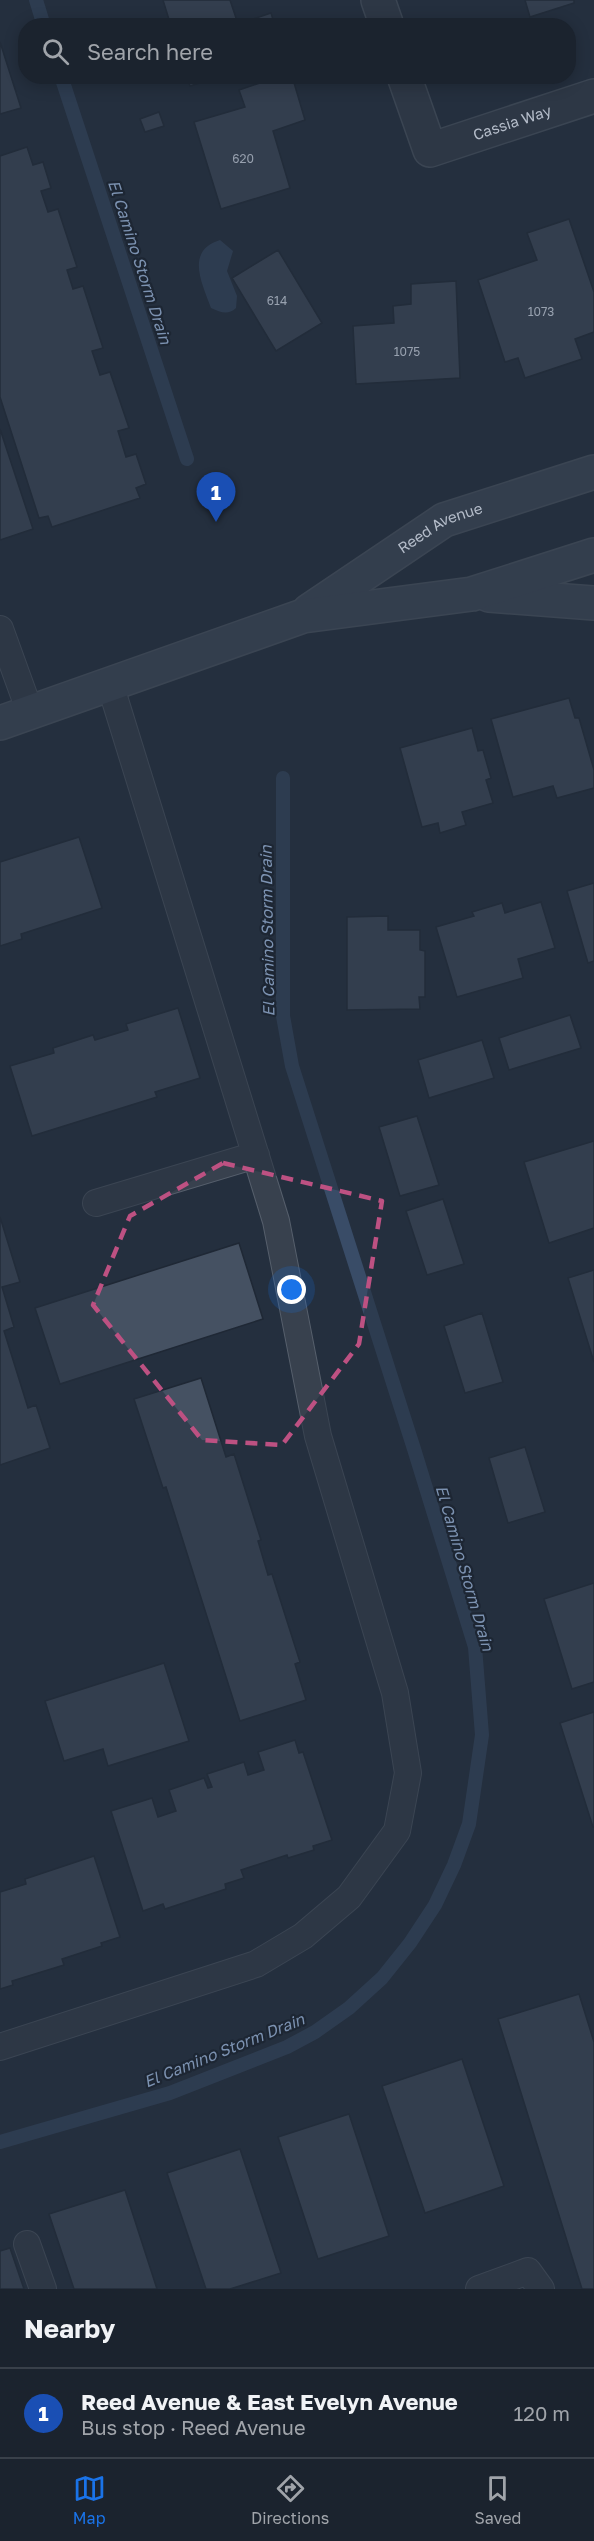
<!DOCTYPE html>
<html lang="en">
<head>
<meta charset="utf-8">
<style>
  :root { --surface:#1b232e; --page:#242b36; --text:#f1f3f6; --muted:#a0a4aa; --line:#39404a; --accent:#1a73e8 }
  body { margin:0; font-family:"Golos Text",sans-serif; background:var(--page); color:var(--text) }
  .you { position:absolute; left:292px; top:1290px; width:21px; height:21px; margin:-15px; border:4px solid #fff; border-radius:50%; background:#1a73e8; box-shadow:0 0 0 9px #1a73e833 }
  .badge { display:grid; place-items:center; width:39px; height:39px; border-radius:50%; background:var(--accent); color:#fff; font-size:20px; font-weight:700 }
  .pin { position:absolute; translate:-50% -50px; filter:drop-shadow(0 2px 3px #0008) }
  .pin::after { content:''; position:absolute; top:32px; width:21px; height:18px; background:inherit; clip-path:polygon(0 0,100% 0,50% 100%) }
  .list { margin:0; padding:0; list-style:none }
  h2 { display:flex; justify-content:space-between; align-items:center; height:78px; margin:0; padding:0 24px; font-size:26px }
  h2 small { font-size:20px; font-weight:400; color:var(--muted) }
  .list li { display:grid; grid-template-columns:39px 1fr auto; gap:18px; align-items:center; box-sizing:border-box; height:90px; padding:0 24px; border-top:2px solid var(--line) }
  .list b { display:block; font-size:22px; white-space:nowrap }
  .list p { margin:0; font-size:20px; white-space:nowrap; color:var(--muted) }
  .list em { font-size:20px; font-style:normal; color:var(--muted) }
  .icon { flex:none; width:33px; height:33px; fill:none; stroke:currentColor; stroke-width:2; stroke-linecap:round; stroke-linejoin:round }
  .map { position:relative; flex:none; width:594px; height:2289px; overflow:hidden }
  .search { position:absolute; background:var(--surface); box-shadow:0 3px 15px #0003; left:18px; right:18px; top:18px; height:66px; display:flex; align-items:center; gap:15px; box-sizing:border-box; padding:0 21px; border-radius:24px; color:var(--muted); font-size:22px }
  .sheet { height:168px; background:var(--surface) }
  nav { display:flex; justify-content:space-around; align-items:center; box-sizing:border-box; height:84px; border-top:2px solid var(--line); background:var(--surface); font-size:16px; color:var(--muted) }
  nav a { display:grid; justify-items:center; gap:3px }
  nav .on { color:var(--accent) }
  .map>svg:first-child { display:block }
  .water { fill:#394c67 }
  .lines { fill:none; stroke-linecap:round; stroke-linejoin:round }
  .stream { stroke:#394c67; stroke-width:14 }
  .building { fill:#455162; stroke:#1f2835; stroke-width:1.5 }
  .lane-casing { stroke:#565f6c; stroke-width:28 }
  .street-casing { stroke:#565f6c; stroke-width:36 }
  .secondary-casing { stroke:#565f6c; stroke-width:36 }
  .lane { stroke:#38414e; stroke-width:26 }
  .street { stroke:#38414e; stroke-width:33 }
  .secondary { stroke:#465061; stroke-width:33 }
  .marked { fill:none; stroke:#bd5182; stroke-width:4.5; stroke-dasharray:12 8; stroke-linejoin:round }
  .labels { text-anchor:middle; stroke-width:4.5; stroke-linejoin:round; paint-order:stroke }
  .number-label { font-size:12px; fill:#98a1af }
  .street-label { font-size:15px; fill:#b4bcc9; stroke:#1d2633 }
  .water-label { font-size:16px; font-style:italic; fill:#7c92b1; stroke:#1d2633 }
</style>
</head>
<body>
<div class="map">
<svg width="594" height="2289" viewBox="0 0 594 2289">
  <rect width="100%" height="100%" fill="#242f3e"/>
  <path class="water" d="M220,240L233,251L227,271L237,296L236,308C227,316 221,312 211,308C202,283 185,251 220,240Z"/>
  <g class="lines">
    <path class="stream" d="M36,0L44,26
      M61,76L187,459
      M0,2142L170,2093L287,2047L315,2032L349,2008L382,1978L410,1943L435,1905L454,1865L469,1824L482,1735L475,1647L414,1449L292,1066L283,1016V778"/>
  </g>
  <path class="building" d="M163,0H230L238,24L271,13L275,26H171Z
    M525,0H574V3L530,17Z
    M0,42L21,108L0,114Z
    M187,76H221L190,86Z
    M281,76H292L305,120L273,131L290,188L221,209L194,122L245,107L239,90Z
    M159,112L164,126L145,132L140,119Z
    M27,147L33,165L43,162L51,188L41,191L48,212L58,209L77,267L67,270L73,289L83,286L103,348L92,351L100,375L110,372L129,428L118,431L126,457L136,454L146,484L136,488L140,498L52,527L48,516L39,518L0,397V156Z
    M569,219L594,292V332L575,339L582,359L525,378L518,358L505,362L478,280L537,260L527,233Z
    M278,250L322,323L276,351L232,278Z
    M456,281L460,378L356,384L353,326L394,323L393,306L411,304V284Z
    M0,429L33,529L0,540Z
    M569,698L575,718H579L594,770V788L557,798L553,786L513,797L491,719Z
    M472,728L478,751L483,750L491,778L486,780L493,803L462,812L466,825L440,833L438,823L422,827L400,748Z
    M79,837L102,908L21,934L22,939L0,946V862Z
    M594,883V961L588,963L567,891Z
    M541,902L555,948L518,959L523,978L457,997L436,927L474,916L472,912L502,903L505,913Z
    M388,916V930H420V950L425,951V997H419L420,1009L347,1010V917Z
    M178,1008L200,1078L155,1092L157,1097L32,1136L10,1066L54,1053L53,1048L93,1035L95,1040L128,1030L126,1024Z
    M570,1015L581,1048L509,1070L499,1038Z
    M482,1040L494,1078L429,1098L418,1060Z
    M417,1116L439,1185L400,1196L379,1127Z
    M594,1141V1228L549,1243L524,1162Z
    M443,1199L464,1264L427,1275L406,1211Z
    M0,1217L20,1282L2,1287L14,1327L4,1331L28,1408L36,1405L50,1448L0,1465Z
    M239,1243L263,1319L60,1384L35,1308Z
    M594,1270V1362L568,1278Z
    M482,1313L503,1382L465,1393L444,1326Z
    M201,1378L226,1457L234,1454L261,1540L258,1541L268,1575L272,1574L300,1662L295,1664L306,1700L240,1721L166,1487L163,1488L134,1399Z
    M525,1447L545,1512L508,1523L489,1458Z
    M594,1583V1682L572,1689L544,1599Z
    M164,1663L189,1741L108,1766L103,1749L64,1761L45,1701Z
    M594,1712V1827H593L560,1723Z
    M295,1740L299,1753L303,1752L332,1840L313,1846L314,1850L288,1858L287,1855L241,1870L244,1878L225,1884L226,1889L165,1909L163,1904L143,1911L111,1811L152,1798L158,1817L176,1811L169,1790L204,1778L208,1788L212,1787L207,1774L244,1762L248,1775L264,1770L258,1752Z
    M94,1856L120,1937L101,1943L102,1946L62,1959L64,1965L12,1981L13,1985L0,1989V1892L26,1884L25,1879Z
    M579,1994L594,2042V2289H582L498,2019Z
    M462,2059L504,2186L425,2213L382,2086Z
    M349,2114L389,2236L318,2259L278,2137Z
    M240,2149L281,2273L230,2289H206L167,2173Z
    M125,2190L157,2289H74L49,2214Z
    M10,2248L24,2289H0V2251Z"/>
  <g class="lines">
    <defs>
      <path id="lane" d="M0,629L30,712
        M96,1203L256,1155
        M0,2047L256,1964L303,1936L349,1897L397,1831L408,1773L395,1693L318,1436L276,1221L110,684
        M27,2244L43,2289
        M479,2289L528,2271L541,2289"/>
      <g id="street">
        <path d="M378,0L387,26"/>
        <path id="s1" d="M404,76L430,150L594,96"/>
      </g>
      <g id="secondary">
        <path d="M489,595L594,603"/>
        <path id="s2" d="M309,611L444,520L594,472"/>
        <path d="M0,723L303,616L472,594L594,555"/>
      </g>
    </defs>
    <use href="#lane" class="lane-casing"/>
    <use href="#street" class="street-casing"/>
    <use href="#secondary" class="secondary-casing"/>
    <use href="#lane" class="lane"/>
    <use href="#street" class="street"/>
    <use href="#secondary" class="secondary"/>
  </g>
  <path d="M0 0H594V2289H0ZM223,1163L382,1201L359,1344L282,1445L202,1440L93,1305L130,1216Z" fill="#242f3e" fill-opacity=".55" fill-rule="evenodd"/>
  <path class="marked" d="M223,1163L382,1201L359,1344L282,1445L202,1440L93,1305L130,1216Z"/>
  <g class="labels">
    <g class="number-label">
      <text x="243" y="163">620</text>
      <text x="277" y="305">614</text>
      <text x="541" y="316">1073</text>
      <text x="407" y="356">1075</text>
    </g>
    <g class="street-label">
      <text dy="5" stroke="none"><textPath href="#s1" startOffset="165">Cassia Way</textPath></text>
      <text dy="5" stroke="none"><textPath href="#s2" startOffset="156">Reed Avenue</textPath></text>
    </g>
    <g class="water-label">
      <text transform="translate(140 262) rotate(72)" y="6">El Camino Storm Drain</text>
      <text transform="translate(267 931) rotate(-91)" y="6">El Camino Storm Drain</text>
      <text transform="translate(465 1568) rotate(74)" y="6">El Camino Storm Drain</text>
      <text transform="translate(224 2050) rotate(-22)" y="6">El Camino Storm Drain</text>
    </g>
  </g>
</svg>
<div class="you"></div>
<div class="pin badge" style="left:216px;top:522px;background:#1a4fb4">1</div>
<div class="search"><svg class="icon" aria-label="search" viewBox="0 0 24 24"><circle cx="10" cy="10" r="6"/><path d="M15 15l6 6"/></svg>Search here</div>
</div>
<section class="sheet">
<h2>Nearby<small></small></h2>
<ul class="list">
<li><span class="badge" style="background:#1a4fb4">1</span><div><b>Reed Avenue &amp; East Evelyn Avenue</b><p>Bus stop · Reed Avenue</p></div><em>120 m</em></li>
</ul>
</section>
<nav>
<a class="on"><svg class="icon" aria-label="map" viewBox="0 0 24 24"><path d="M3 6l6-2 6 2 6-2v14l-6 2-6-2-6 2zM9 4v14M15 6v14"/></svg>Map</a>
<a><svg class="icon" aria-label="directions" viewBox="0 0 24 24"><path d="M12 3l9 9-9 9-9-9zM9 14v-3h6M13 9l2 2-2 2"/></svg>Directions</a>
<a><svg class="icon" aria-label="saved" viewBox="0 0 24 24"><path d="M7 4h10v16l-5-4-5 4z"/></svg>Saved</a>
</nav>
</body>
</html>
